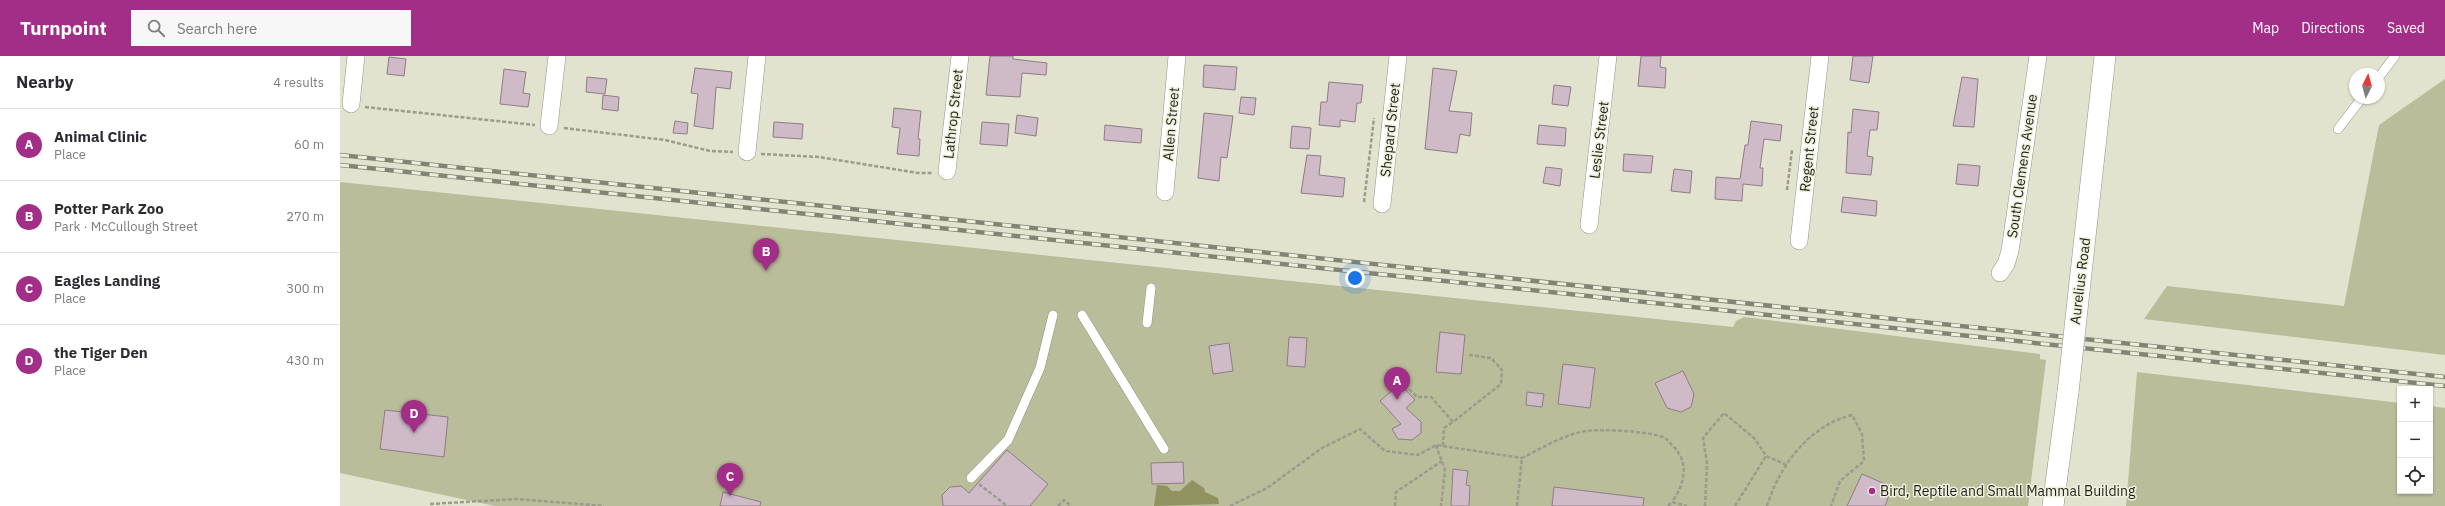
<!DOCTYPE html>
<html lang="en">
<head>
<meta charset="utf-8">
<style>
  :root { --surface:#fff; --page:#f7f7f7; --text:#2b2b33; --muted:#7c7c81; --line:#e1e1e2; --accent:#a32e87 }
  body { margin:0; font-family:"IBM Plex Sans",sans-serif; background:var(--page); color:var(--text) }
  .controls { position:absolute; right:12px; bottom:12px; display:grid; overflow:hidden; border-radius:0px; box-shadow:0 1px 3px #0004 }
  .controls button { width:36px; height:36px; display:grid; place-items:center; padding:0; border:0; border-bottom:1px solid var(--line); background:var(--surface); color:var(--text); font:20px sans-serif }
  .compass { position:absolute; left:2009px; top:12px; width:36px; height:36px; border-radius:50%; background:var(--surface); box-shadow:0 1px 3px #0004; rotate:6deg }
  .you { position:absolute; left:1015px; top:222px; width:14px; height:14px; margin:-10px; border:3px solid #fff; border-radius:50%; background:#1a73e8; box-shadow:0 0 0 6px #1a73e833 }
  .badge { display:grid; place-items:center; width:26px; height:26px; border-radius:50%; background:var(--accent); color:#fff; font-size:13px; font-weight:700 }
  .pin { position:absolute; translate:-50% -33px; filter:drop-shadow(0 1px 2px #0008) }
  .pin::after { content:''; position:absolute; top:21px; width:14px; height:12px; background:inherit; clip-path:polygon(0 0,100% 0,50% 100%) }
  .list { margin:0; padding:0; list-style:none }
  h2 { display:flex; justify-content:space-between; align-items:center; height:52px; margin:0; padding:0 16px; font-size:17px }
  h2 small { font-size:13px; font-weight:400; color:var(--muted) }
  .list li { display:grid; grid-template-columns:26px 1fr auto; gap:12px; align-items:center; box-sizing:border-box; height:72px; padding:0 16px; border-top:1px solid var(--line) }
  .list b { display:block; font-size:15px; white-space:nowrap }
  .list p { margin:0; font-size:13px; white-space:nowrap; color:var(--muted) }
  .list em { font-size:13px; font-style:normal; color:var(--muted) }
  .icon { flex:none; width:22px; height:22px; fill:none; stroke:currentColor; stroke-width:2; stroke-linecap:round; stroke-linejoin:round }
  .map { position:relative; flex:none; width:2105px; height:450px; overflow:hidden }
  header { display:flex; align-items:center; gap:24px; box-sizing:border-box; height:56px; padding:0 20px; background:var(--accent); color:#fff }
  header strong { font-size:19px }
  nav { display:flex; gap:22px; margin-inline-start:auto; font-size:14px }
  .search { width:280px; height:36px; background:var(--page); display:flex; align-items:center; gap:10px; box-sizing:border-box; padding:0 14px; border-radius:0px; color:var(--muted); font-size:15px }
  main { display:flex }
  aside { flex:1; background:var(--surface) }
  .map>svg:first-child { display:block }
  .green { fill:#b9bd99 }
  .water { fill:#909360 }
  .building { fill:#cfbbc8; stroke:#8e7c88 }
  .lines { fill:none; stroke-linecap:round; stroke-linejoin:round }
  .service-casing { stroke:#929481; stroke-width:10 }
  .minor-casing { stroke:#929481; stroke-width:18 }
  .tertiary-casing { stroke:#929481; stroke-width:22 }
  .path { stroke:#9a9c8c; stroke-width:2.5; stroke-dasharray:4 2; stroke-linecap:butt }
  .service { stroke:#fff; stroke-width:9 }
  .minor { stroke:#fff; stroke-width:17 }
  .tertiary { stroke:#fff; stroke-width:21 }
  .rail-casing { stroke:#828475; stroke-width:4.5 }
  .rail { stroke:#eef0db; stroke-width:3; stroke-dasharray:9; stroke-linecap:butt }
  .tertiary-bridge-casing { stroke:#929481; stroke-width:22; stroke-linecap:butt }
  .tertiary-bridge { stroke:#fff; stroke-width:21 }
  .poi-dot { fill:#a32e87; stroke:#eef0db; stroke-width:1.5 }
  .labels { text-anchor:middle; stroke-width:3; stroke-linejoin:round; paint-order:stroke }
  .street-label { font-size:14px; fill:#1f2018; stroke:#eef0db }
  .poi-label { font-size:14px; fill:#1f2018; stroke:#eef0db; text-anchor:start }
</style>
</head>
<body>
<header>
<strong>Turnpoint</strong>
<div class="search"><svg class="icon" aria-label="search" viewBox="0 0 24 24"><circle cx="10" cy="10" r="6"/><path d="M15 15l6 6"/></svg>Search here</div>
<nav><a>Map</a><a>Directions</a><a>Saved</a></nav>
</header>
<main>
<aside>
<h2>Nearby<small>4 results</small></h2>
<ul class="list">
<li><span class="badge">A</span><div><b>Animal Clinic</b><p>Place</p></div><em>60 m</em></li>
<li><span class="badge">B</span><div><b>Potter Park Zoo</b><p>Park · McCullough Street</p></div><em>270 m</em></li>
<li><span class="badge">C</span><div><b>Eagles Landing</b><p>Place</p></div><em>300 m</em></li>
<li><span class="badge">D</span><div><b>the Tiger Den</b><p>Place</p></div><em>430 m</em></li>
</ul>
</aside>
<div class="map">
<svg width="2105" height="450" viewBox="0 0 2105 450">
  <rect width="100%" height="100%" fill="#e1e3ce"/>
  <path class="green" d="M2105,23V299L1804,263L1827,230L2004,250L2039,69Z
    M0,126L1393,271L1396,265L1404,261L1700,298V303L1706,304L1688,450H155L0,417Z
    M1797,316L2060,347V435H2090V350L2105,352V450H1786Z"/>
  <path class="water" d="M852,424L864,432L865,436L878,442L879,448L814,450L817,429L827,430L832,435H840Z"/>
  <path class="building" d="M650,0H673V3L707,7L706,19L682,17L680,41L646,39Z
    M1301,0H1321L1320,11L1326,12L1325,32L1298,30Z
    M1513,0H1533L1529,27L1510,24Z
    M49,1L66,3L64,20L47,18Z
    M864,9L897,11L895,34L863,31Z
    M355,12L392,16L390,33L376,31L373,73L354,70L358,38L351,37Z
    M1093,12L1117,15L1109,55L1132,57L1130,80L1120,78L1117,97L1085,93Z
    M164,13L186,16L183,37L190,38L188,51L160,48Z
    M247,21L267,23L265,38L246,36Z
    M1622,21L1638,23L1634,71L1613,70Z
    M989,26L1023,29L1021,47H1017L1015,66L1000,64V71L979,69L981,46H987Z
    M1214,29L1231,31L1228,50L1212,48Z
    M263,39L279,41L278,55L262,53Z
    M901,41L916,42L914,59L899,57Z
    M554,52L581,55L578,83H580L579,100L557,98L560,72L552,71Z
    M1513,53L1539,56L1537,74H1530L1527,100L1533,101L1531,119L1506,117L1508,76L1511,77Z
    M864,57L893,60L887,102L881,101L879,125L858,122Z
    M677,59L698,62L696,80L675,77Z
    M335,65L348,67L347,78L333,77Z
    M1411,65L1442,69L1440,85L1424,83L1420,112H1423L1422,130L1403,128L1402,145L1375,143L1376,121L1400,123L1405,89H1408Z
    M434,66L463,68L462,83L433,81Z
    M642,66L669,68L667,90L640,88Z
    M765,69L802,73L801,87L764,84Z
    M1199,69L1226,72L1225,90L1197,88Z
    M952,70L971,72L969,93L950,92Z
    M1284,98L1313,100L1311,117L1283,115Z
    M967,99L981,100L979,119L1005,122L1003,141L961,137Z
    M1618,108L1640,110L1638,130L1616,128Z
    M1206,111L1222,113L1220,130L1203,127Z
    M1334,113L1352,115L1350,137L1331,135Z
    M1503,141L1537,145L1536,160L1501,156Z
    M1100,276L1125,279L1121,318L1096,316Z
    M949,281L967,282L965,311L947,310Z
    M889,287L893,315L873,318L869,290Z
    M1223,308L1255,312L1250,352L1218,348Z
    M1343,315L1354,338L1351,351L1341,356L1327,352L1315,327Z
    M1060,328L1075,344L1066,352L1081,366V377L1072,384L1058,383L1052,373L1061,368L1040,345Z
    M1187,336L1204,338L1202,351L1186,349Z
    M45,354L108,361L104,401L40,393Z
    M667,394L708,428L690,450H603L602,439L610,431L621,430L629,437Z
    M843,406L844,427L812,428L811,407Z
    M1113,413L1128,415L1126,429L1130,430L1129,450H1111Z
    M1522,418L1552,431L1545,450H1507Z
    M1214,431L1304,442L1303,450H1212Z
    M383,436L421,446L420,450H380Z"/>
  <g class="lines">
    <defs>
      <path id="service" d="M2039,21L2055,0
        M1998,73L2022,42
        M742,259L824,393
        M807,267L811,232
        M631,422L668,384L700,312L713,259"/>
      <path id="minor" d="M11,48L16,0
        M209,70L217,0
        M407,96L417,0
        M607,115L620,0
        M825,136L837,0
        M1042,148L1058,0
        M1249,169L1268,0
        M1459,185L1480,0
        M1660,217L1666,208L1670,195L1698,0"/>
      <path id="tertiary" d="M1739,235L1765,0
        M1713,450L1728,336"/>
    </defs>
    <use href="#service" class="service-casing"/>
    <use href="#minor" class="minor-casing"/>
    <use href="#tertiary" class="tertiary-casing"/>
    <path class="path" d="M25,51L195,69
      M224,72L325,84L370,95L393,96
      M421,98L479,101L578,117H593
      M1447,134L1452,94
      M1024,146L1034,62
      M1065,329L1077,341H1091L1113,366L1161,328L1162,314L1151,302L1129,299
      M1096,389L1105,414L1101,450
      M1103,390L1104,372L1113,366
      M639,428L667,450
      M90,448L177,443L264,450
      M718,450L724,444L731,450
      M890,450L927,432L982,392L1020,373L1045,395L1078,399L1096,389L1182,402
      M1055,450L1056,436L1102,405
      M1177,450L1182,402C1200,393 1227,377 1247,375C1266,373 1305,375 1323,381C1327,382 1329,386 1332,389C1350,406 1345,427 1332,446
      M1328,450L1332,446L1347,450
      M1365,450L1367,407L1363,382L1384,357L1415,383L1426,400L1447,409
      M1395,450L1426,400
      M1427,450C1439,410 1470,369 1512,359L1522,378L1524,405L1500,425L1491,450"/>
    <use href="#service" class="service"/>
    <use href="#minor" class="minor"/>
    <use href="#tertiary" class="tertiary"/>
    <defs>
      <path id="rail" d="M0,99L2105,321
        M0,109L2105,330"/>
    </defs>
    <use href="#rail" class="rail-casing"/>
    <use href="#rail" class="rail"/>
    <defs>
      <path id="tertiary-bridge" d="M1728,336L1739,235"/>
    </defs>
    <use href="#tertiary-bridge" class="tertiary-bridge-casing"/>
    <use href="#tertiary-bridge" class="tertiary-bridge"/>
  </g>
  <circle class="poi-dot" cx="1532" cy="435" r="4"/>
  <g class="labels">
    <g class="street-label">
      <text transform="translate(613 58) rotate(-84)" y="5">Lathrop Street</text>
      <text transform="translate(831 68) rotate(-85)" y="5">Allen Street</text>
      <text transform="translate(1050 74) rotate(-84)" y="5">Shepard Street</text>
      <text transform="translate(1259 84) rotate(-83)" y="5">Leslie Street</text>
      <text transform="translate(1469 93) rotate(-84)" y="5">Regent Street</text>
      <text transform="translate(1682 110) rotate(-82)" y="5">South Clemens Avenue</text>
      <text transform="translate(1740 225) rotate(-83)" y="5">Aurelius Road</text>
    </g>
    <g class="poi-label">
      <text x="1540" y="440">Bird, Reptile and Small Mammal Building</text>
    </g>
  </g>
</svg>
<div class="controls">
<button>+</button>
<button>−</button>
<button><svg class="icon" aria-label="locate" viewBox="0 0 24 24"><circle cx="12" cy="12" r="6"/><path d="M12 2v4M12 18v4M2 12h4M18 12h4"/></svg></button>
</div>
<svg class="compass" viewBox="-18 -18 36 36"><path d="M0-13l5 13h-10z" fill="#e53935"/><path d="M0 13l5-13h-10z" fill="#7c7c81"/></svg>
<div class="you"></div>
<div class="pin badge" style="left:1057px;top:344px">A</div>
<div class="pin badge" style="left:426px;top:215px">B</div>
<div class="pin badge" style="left:390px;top:440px">C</div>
<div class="pin badge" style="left:74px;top:377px">D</div>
</div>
</main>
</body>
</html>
